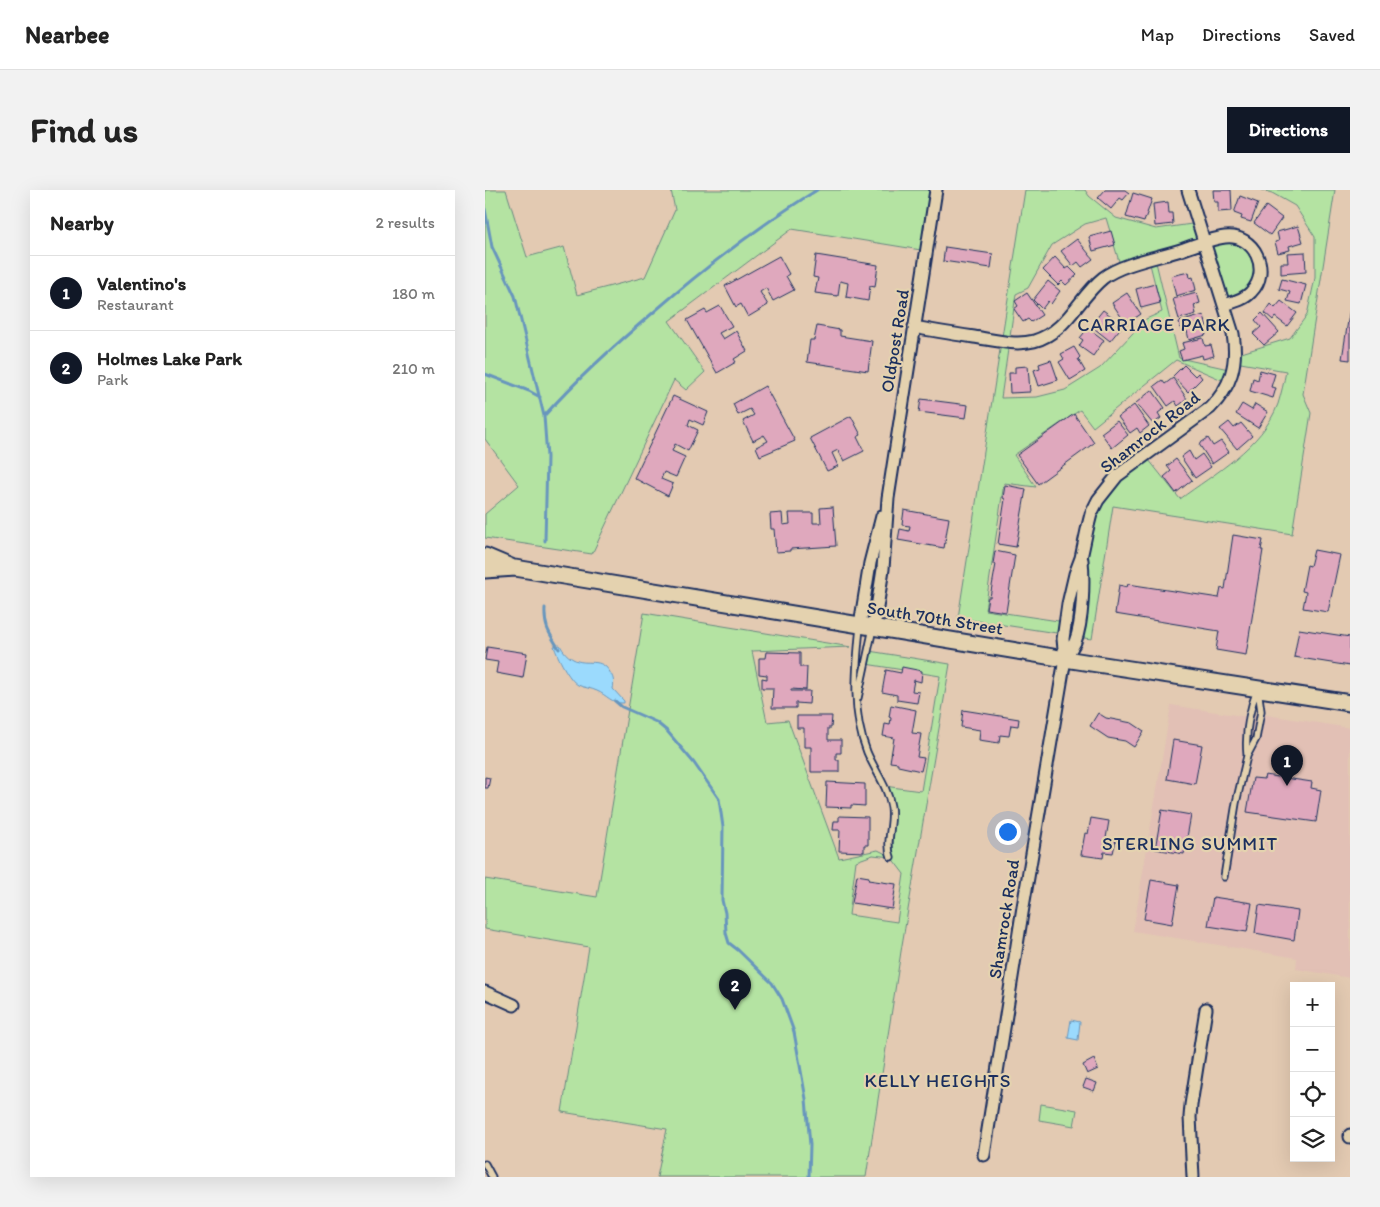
<!DOCTYPE html>
<html lang="en">
<head>
<meta charset="utf-8">
<style>
  :root { --surface:#fff; --page:#f2f2f2; --text:#222; --muted:#767676; --line:#e0e0e0; --accent:#111827 }
  body { margin:0; font-family:Itim,sans-serif; background:var(--page); color:var(--text) }
  .controls { position:absolute; right:15px; bottom:15px; display:grid; overflow:hidden; border-radius:0px; box-shadow:0 5px 20px #0002 }
  .controls button { width:45px; height:45px; display:grid; place-items:center; padding:0; border:0; border-bottom:1px solid var(--line); background:var(--surface); color:var(--text); font:25px sans-serif }
  .you { position:absolute; left:522px; top:641px; width:18px; height:18px; margin:-12px; border:4px solid #fff; border-radius:50%; background:#1a73e8; box-shadow:0 0 0 8px #1a73e833 }
  .badge { display:grid; place-items:center; width:32px; height:32px; border-radius:50%; background:var(--accent); color:#fff; font-size:16px; font-weight:700 }
  .pin { position:absolute; translate:-50% -41px; filter:drop-shadow(0 1px 2px #0008) }
  .pin::after { content:''; position:absolute; top:26px; width:18px; height:15px; background:inherit; clip-path:polygon(0 0,100% 0,50% 100%) }
  .list { margin:0; padding:0; list-style:none }
  h2 { display:flex; justify-content:space-between; align-items:center; height:65px; margin:0; padding:0 20px; font-size:21px }
  h2 small { font-size:16px; font-weight:400; color:var(--muted) }
  .list li { display:grid; grid-template-columns:32px 1fr auto; gap:15px; align-items:center; box-sizing:border-box; height:75px; padding:0 20px; border-top:1px solid var(--line) }
  .list b { display:block; font-size:19px; white-space:nowrap }
  .list p { margin:0; font-size:16px; white-space:nowrap; color:var(--muted) }
  .list em { font-size:16px; font-style:normal; color:var(--muted) }
  .icon { flex:none; width:28px; height:28px; fill:none; stroke:currentColor; stroke-width:2; stroke-linecap:round; stroke-linejoin:round }
  .map { position:relative; flex:none; width:865px; height:987px; overflow:hidden; border-radius:0px }
  header { display:flex; align-items:center; gap:30px; box-sizing:border-box; height:70px; padding:0 25px; background:var(--surface); border-bottom:1px solid var(--line) }
  header strong { font-size:24px }
  nav { display:flex; gap:28px; margin-inline-start:auto; font-size:18px }
  .intro { display:flex; align-items:center; justify-content:space-between; box-sizing:border-box; height:120px; padding:0 30px }
  h1 { margin:0; font-size:35px }
  .button { padding:12px 22px; border-radius:0px; background:var(--accent); color:#fff; font-size:18px; font-weight:700 }
  main { display:flex; gap:30px; padding:0 30px }
  aside { flex:1; background:var(--surface); border-radius:0px; box-shadow:0 5px 20px #0002 }
  .map>svg:first-child { display:block }
  .built { fill:#e2c0b5 }
  .green { fill:#b4e3a2; stroke:#688980; fill-rule:evenodd }
  .water { fill:#9bdafd; stroke:#6896bd }
  .lines { fill:none; stroke-linecap:round; stroke-linejoin:round }
  .stream { stroke:#6896bd; stroke-width:3 }
  .building { fill:#dfa8bd; stroke:#1b2f5e }
  .service-casing { stroke:#1b2f5e; stroke-width:9 }
  .minor-casing { stroke:#1b2f5e; stroke-width:15 }
  .secondary-casing { stroke:#1b2f5e; stroke-width:19 }
  .service { stroke:#e4d2af; stroke-width:5.5 }
  .minor { stroke:#e4d2af; stroke-width:11 }
  .secondary { stroke:#e4d2af; stroke-width:15 }
  .labels { text-anchor:middle; stroke-width:4.5; stroke-linejoin:round; paint-order:stroke }
  .street-label { font-size:18px; fill:#1b2f5e; stroke:#e4d2af }
  .neighbourhood-label { font-size:19px; letter-spacing:1px; fill:#1b2f5e; stroke:#e4d2af }
</style>
</head>
<body>
<header>
<strong>Nearbee</strong>
<nav><a>Map</a><a>Directions</a><a>Saved</a></nav>
</header>
<div class="intro"><h1>Find us</h1><a class="button">Directions</a></div>
<main>
<aside>
<h2>Nearby<small>2 results</small></h2>
<ul class="list">
<li><span class="badge">1</span><div><b>Valentino's</b><p>Restaurant</p></div><em>180 m</em></li>
<li><span class="badge">2</span><div><b>Holmes Lake Park</b><p>Park</p></div><em>210 m</em></li>
</ul>
</aside>
<div class="map">
<svg width="865" height="987" viewBox="0 0 865 987">
  <rect width="100%" height="100%" fill="#e3cab2"/>
  <filter id="ink" filterUnits="userSpaceOnUse"><feTurbulence type="fractalNoise" baseFrequency=".02" numOctaves="2"/><feDisplacementMap in="SourceGraphic" scale="10" xChannelSelector="R" yChannelSelector="G"/><feConvolveMatrix kernelMatrix="1 2 1 2 8 2 1 2 1" color-interpolation-filters="sRGB"/></filter>
  <g filter="url(#ink)">
    <path class="built" d="M686,515L757,526L782,525L865,538V788L811,779L812,768L648,741Z"/>
    <path class="green" d="M0,0H21L42,67L79,57L92,105L160,87L190,20L186,0H451L442,61L307,39L184,131L220,182L201,200L189,190L107,364L0,348V324L34,295L0,249Z
      M540,0H600L604,6L631,28L671,39L714,33L720,52L738,47L770,60L772,94L739,115L720,52L670,68L694,168L748,180L744,193L691,170L608,237L595,220L529,265L551,297L519,293L500,420L580,432L578,444L473,428ZM621,28L636,78L664,70L677,122L661,129L615,178L580,200L552,207L516,208L531,104L543,98L567,55L600,34Z
      M776,0H850L818,204L826,223L807,344L628,316L607,449L591,447L598,386L613,310L660,265L695,309C730,283 777,257 793,214C796,204 799,192 801,181L750,172V165L805,148L822,125L830,88V47L810,16L787,3Z
      M159,423L366,457L267,461L282,532L303,530L354,668L393,660L405,666L407,634L399,596L436,601L455,486L381,474L384,461L465,474L417,755L381,987H172L182,939L77,922L104,757L0,739V689L112,707ZM388,665L406,667L419,684L412,732L364,725L371,671Z
      M556,914L592,920L589,936L554,930Z"/>
    <path class="water" d="M75,455C78,461 82,466 88,469C102,477 116,465 126,484C129,489 129,493 128,499L139,511V513C127,514 122,505 112,501C106,498 99,498 93,495C84,490 72,466 69,456Z
      M586,830L595,832L593,850L583,848Z"/>
    <g class="lines">
      <path class="stream" d="M0,19L7,57L30,106L59,226L62,267L60,351
        M0,184L44,201L55,207
        M59,226C93,188 131,154 170,121C223,75 272,37 332,0
        M60,418C59,437 64,443 74,459
        M130,511L137,517L171,532L182,541L209,573L234,609L238,637L237,710L240,723L241,743L244,753L253,760L287,793L297,809L309,842L321,909L325,955L324,987"/>
    </g>
    <path class="building" d="M620,0H640L644,3L638,10L635,8L626,19L613,8Z
      M728,0H746L747,21L733,22V12H729Z
      M648,3L667,9L659,32L641,27Z
      M755,6L773,13L766,32L756,29L757,26L749,23Z
      M683,12L684,23H687L688,34L670,36L668,14Z
      M781,16L797,28L785,45L769,33Z
      M813,36L818,52L804,56L805,60L793,63L790,52L794,51L792,42Z
      M626,41L630,55L608,61L604,47Z
      M592,49L608,69L597,77L593,72L588,76L576,61Z
      M460,57L508,64L506,78L458,71Z
      M820,62L821,82L796,84V73H803L802,63Z
      M331,65L393,75L390,97L385,96L383,111L361,107L363,93L355,91L353,106L330,103L333,88L328,87Z
      M294,66L304,84L301,86L309,100L288,111L281,98L275,102L283,115L263,127L256,114L251,117L240,96Z
      M570,67L581,79L584,77L592,85L581,95L577,91L573,95L558,80Z
      M704,82L705,88L708,87L711,100L691,106L686,86Z
      M797,89L821,95L816,114L802,111L805,102L794,99Z
      M563,91L575,101L566,114L563,111L557,119L548,110Z
      M670,94L675,113L656,118L651,99Z
      M542,103L557,125L546,132L543,129L538,132L529,119L533,116L530,111Z
      M642,103L656,124L641,134L627,113Z
      M712,103L715,113L709,115L711,124L694,129L688,109Z
      M796,111L812,123L802,136L790,127L788,130L780,123L786,114L790,118Z
      M235,116L247,136L234,143L238,149L251,141L262,161L249,169L251,172L232,183L202,130L220,120L222,123Z
      M865,118V170L857,169Z
      M618,120L638,135L625,151L610,139L615,133L610,130Z
      M777,123L794,142L779,155L768,144L776,137L770,130Z
      M719,125L722,138L719,139L721,145L704,150L702,141L697,143L694,132Z
      M332,136L355,140V146L387,151L383,181L322,172L325,150H329Z
      M603,138L619,150L608,166L594,156L598,150L595,148Z
      M718,148L720,156L726,155L729,166L718,169L717,165L697,170L694,161L699,159L697,153Z
      M589,157L595,167L593,169L600,181L585,190L574,172L579,169L576,164Z
      M566,170L573,190L554,196L549,180L555,178L554,174Z
      M699,175L710,186L713,183L717,188L703,202L688,186Z
      M543,176L545,202L525,203L524,183H530V177Z
      M775,180L790,184L786,197L791,198L788,208L765,201L768,188L773,190Z
      M688,188L702,209L693,216L690,211L683,216L669,196L677,190L680,194Z
      M280,196L310,251L275,266L271,257L283,251L279,245L268,251L258,231L269,225L265,219L253,225L248,214Z
      M667,200L680,218L673,223L676,228L668,234L651,213Z
      M188,206L223,222L218,235L205,229L203,235L213,240L203,261L190,254L187,261L200,267L191,287L179,282L176,289L188,294L183,306L149,288Z
      M436,209L483,215L481,228L434,222Z
      M757,214L767,220L770,214L783,222L773,238L751,224Z
      M649,215L664,236L655,243L652,238L645,243L633,227Z
      M589,224L609,253L553,294L532,265Z
      M366,226L376,245L372,247L379,261L359,271L353,260L347,263L353,276L342,281L325,248Z
      M632,231L643,245L627,258L616,243Z
      M744,232L749,238L756,233L767,246L752,259L735,239Z
      M723,248L728,256L736,251L744,262L727,274L714,254Z
      M704,261L709,270L717,264L726,277L710,288L696,267Z
      M691,269L707,290L691,303L679,287L686,281L682,276Z
      M520,295L541,299L531,357L513,354L520,309L518,308Z
      M348,317L351,356L305,359V361L291,362L289,339H286L285,324L297,323L298,335L305,334L304,323H328V333H336L335,318Z
      M419,320L464,328L459,358L413,350L415,339L424,341L425,336L417,335Z
      M748,345L778,350L776,360H778L761,465L731,460L734,441L630,424L634,395L642,397L643,394L734,408L736,398L740,399Z
      M829,360L855,365L843,422L818,418L821,402L817,401L822,375L825,376Z
      M510,361L530,365L521,422L501,419L503,407H505L511,374H508Z
      M814,439L865,447V476L809,467Z
      M2,457L42,463L38,488L11,483L13,472L0,470Z
      M281,462L315,463V477H322L321,500L306,499V501H325L324,514L311,513V518H287L288,498H277V488L282,489V485L274,484V468H280Z
      M417,477L437,481L436,492L429,490L427,501L434,502L432,513L412,510V505L397,502L401,480L416,483Z
      M406,515L431,520L427,543L436,544L432,567L439,568L436,581L413,576V573L405,572L409,548L398,546L400,534L405,535L406,528L404,527Z
      M478,520L534,529L533,536L526,535L524,546L515,545L514,553L494,550L495,540L476,537Z
      M613,523L621,528L647,533L659,541L649,557L640,551L623,548L605,536Z
      M312,526H347L346,538H343V550H356V563H351V570H354V582H326V557H319V538H312Z
      M688,550L717,555L710,594L682,589Z
      M780,585L827,592L826,598L836,600L831,632L762,622L768,588L779,589Z
      M0,587L5,588L3,598H0Z
      M342,592L380,594V616L366,615V618L341,617Z
      M677,620L706,625L699,664L670,659Z
      M354,626L383,627V655H379V662L354,661L355,640H348L349,631H354Z
      M606,628L624,631L621,648L631,650L628,663L619,662L618,668L596,665L600,643L603,644Z
      M372,685L384,687L383,690L411,694L407,719L367,713Z
      M666,690L694,695L687,734L659,729Z
      M728,707L767,713L762,742L723,736Z
      M774,715L813,721L809,750L770,743Z
      M609,869L613,879L602,884L598,875Z
      M601,889L612,893L609,901L598,897Z"/>
    <g class="lines">
      <defs>
        <path id="service" d="M375,437C371,478 366,522 382,562C390,581 403,597 406,617C409,633 400,652 406,667
          M373,508L388,438
          M762,564C760,541 764,521 772,500
          M739,687L751,613L762,566L771,549L776,521L773,499
          M0,974L7,987"/>
        <path id="minor" d="M429,137C449,141 469,144 489,147C509,150 530,156 549,151C582,142 594,107 618,88C635,74 674,67 696,60C710,55 725,49 740,47C769,43 787,81 766,102C759,110 748,112 739,115
          M375,435L385,373L397,326
          M389,437L398,379L403,308L451,0
          M580,469C583,463 587,458 590,452C598,432 599,392 597,370
          M0,802L29,815
          M865,947V945
          M499,965L538,717L580,469L578,449L583,414L590,384L596,368L602,340L606,324L613,310L632,286L725,218C746,197 753,174 748,144L703,0
          M708,987L705,927L706,915L721,819"/>
        <path id="secondary" d="M0,366L26,377
          M0,380L30,378L580,469L865,513"/>
      </defs>
      <use href="#service" class="service-casing"/>
      <use href="#minor" class="minor-casing"/>
      <use href="#secondary" class="secondary-casing"/>
      <use href="#service" class="service"/>
      <use href="#minor" class="minor"/>
      <use href="#secondary" class="secondary"/>
    </g>
  </g>
  <g class="labels">
    <g class="street-label">
      <text transform="translate(410 151) rotate(-81)" y="6">Oldpost Road</text>
      <text transform="translate(665 242) rotate(-38)" y="6">Shamrock Road</text>
      <text transform="translate(450 428) rotate(9)" y="6">South 70th Street</text>
      <text transform="translate(519 729) rotate(-81)" y="6">Shamrock Road</text>
    </g>
    <g class="neighbourhood-label">
      <text x="669" y="141">CARRIAGE PARK</text>
      <text x="705" y="660">STERLING SUMMIT</text>
      <text x="453" y="897">KELLY HEIGHTS</text>
    </g>
  </g>
</svg>
<div class="controls">
<button>+</button>
<button>−</button>
<button><svg class="icon" aria-label="locate" viewBox="0 0 24 24"><circle cx="12" cy="12" r="6"/><path d="M12 2v4M12 18v4M2 12h4M18 12h4"/></svg></button>
<button><svg class="icon" aria-label="layers" viewBox="0 0 24 24"><path d="M12 4l9 5-9 5-9-5zM3 14l9 5 9-5"/></svg></button>
</div>
<div class="you"></div>
<div class="pin badge" style="left:802px;top:596px">1</div>
<div class="pin badge" style="left:250px;top:820px">2</div>
</div>
</main>
</body>
</html>
